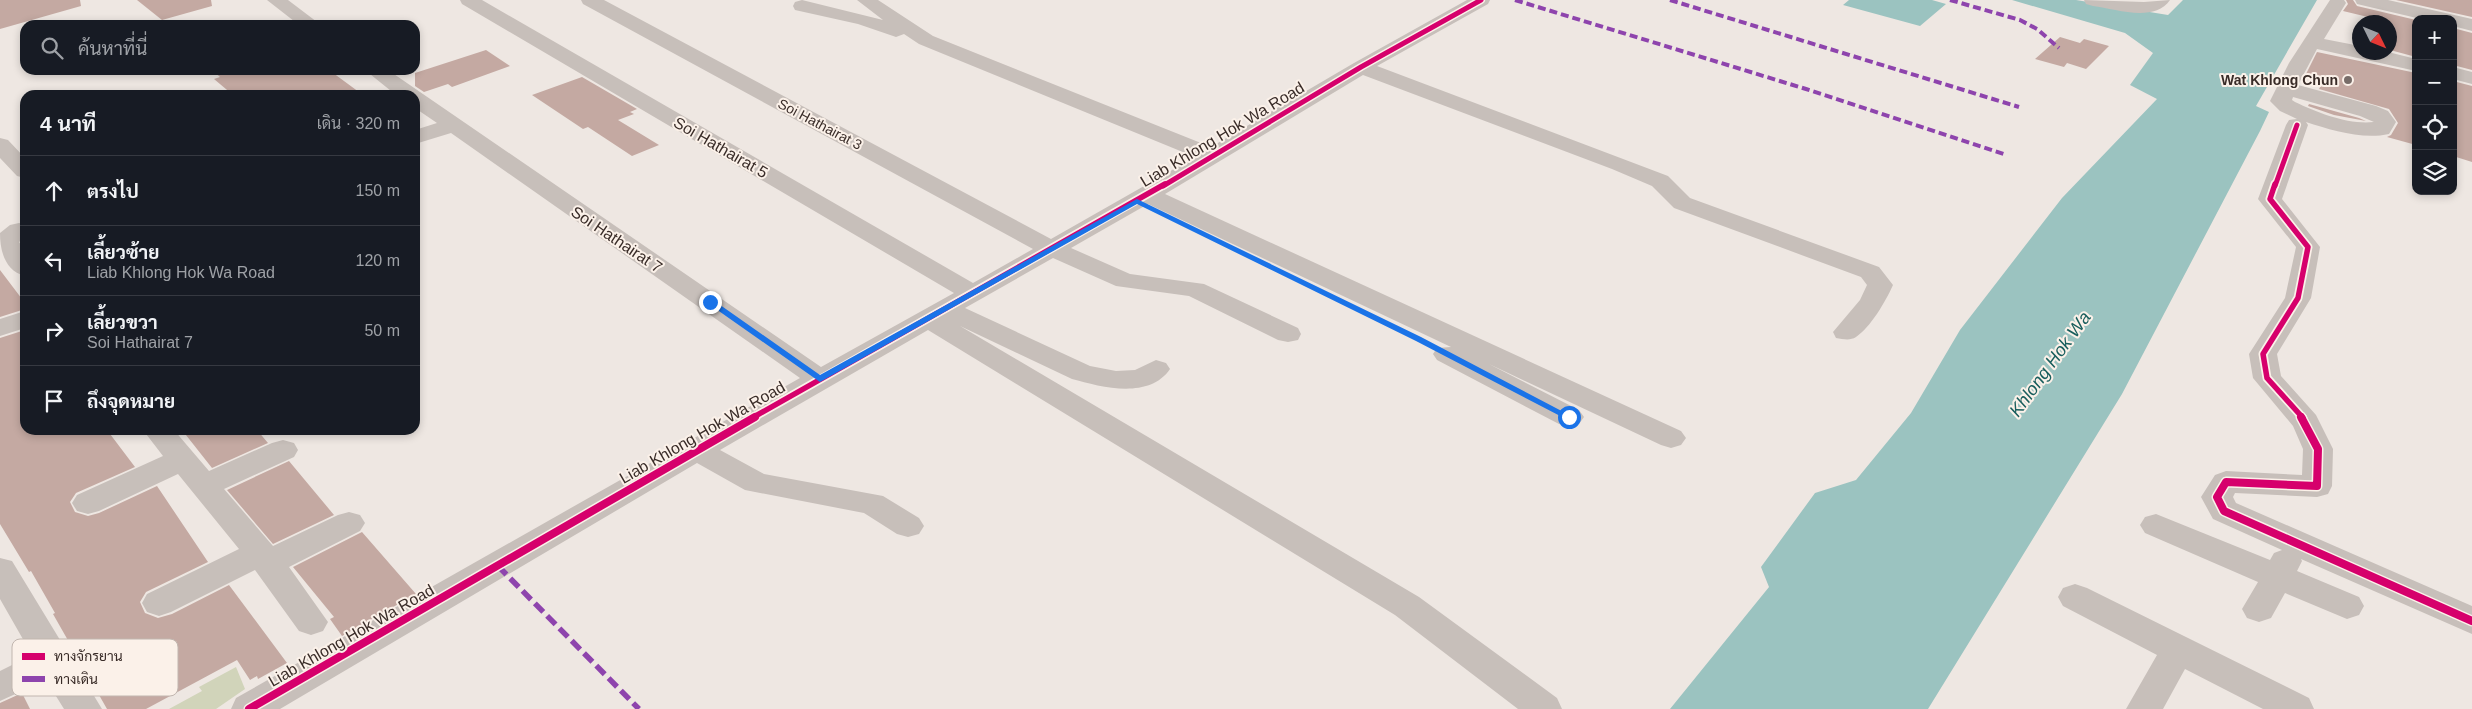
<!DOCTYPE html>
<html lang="th">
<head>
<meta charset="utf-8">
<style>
  :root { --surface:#171b24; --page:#242831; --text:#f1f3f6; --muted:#9ea1a6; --line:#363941 }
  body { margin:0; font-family:Helvetica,Sarabun,sans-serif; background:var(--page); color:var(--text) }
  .controls { position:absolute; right:15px; top:15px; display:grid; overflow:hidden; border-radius:10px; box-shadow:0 2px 8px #0003 }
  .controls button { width:45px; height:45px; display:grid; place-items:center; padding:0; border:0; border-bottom:1px solid var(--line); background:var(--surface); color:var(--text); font:25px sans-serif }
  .compass { position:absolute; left:2352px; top:15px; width:45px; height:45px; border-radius:50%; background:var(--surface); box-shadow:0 2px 8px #0003; rotate:133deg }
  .stop { position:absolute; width:15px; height:15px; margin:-11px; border:4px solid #1a73e8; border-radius:50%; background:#fff }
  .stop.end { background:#1a73e8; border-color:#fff; box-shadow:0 1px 5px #0008 }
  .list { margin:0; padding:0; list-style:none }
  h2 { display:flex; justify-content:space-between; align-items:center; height:65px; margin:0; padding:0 20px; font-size:21px }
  h2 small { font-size:16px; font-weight:400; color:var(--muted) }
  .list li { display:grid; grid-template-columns:32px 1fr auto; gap:15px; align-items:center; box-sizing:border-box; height:70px; padding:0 20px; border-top:1px solid var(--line) }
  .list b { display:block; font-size:19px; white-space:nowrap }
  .list p { margin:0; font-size:16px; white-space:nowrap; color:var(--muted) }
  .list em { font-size:16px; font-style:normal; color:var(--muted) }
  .icon { flex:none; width:28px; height:28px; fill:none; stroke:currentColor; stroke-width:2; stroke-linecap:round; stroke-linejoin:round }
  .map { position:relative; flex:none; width:2472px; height:709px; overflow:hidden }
  .search { position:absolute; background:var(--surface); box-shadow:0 2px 8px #0003; left:20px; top:20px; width:400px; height:55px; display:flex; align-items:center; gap:12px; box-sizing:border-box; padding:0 18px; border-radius:15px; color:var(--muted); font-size:19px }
  .panel { position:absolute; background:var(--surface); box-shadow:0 2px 8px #0003; left:20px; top:90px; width:400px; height:345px; border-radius:15px }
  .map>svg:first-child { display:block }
  .green { fill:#d1d4ba }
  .water { fill:#9bc3c0 }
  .building { fill:#c4a9a2 }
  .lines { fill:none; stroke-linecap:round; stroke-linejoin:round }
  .minor { fill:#c7bfba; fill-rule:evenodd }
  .quiet-far1 { stroke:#8e44ad; stroke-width:4; stroke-dasharray:8 4; stroke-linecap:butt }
  .quiet { stroke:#8e44ad; stroke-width:5.5; stroke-dasharray:12 5.5; stroke-linecap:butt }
  .cycleway-far2-casing { stroke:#fbf1e9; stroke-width:8 }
  .cycleway-far1-casing { stroke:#fbf1e9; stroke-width:9 }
  .cycleway-casing { stroke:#fbf1e9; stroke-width:11 }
  .cycleway-far2 { stroke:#d6006c; stroke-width:5 }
  .cycleway-far1 { stroke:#d6006c; stroke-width:5.5 }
  .cycleway { stroke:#d6006c; stroke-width:8 }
  .route { fill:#1a73e8 }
  .poi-dot { fill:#786d69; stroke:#fbf1e9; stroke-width:2 }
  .labels { text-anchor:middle; stroke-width:4; stroke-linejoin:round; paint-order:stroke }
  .far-poi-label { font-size:14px; font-weight:bold; fill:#392c28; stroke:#fbf1e9; text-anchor:end }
  .far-street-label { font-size:14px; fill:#392c28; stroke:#fbf1e9 }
  .street-label { font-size:16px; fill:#392c28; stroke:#fbf1e9 }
  .water-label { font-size:18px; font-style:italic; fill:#195e5d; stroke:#fbf1e9 }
  .key { fill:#fbf1e9; stroke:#c1b6af; stroke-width:1 }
  .key-label { font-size:14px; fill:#392c28 }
</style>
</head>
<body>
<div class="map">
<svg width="2472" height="709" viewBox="0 0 2472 709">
  <rect width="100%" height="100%" fill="#eee7e2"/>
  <path class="green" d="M236,667L245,689L216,709H169L202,691L199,687Z"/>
  <path class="water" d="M1849,0H1932L1946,4L1920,26L1843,5Z
    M2012,0H2076L2168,15L2183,0H2317L2256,106L2269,112L2260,131L2122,394L1928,709H1670L1769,587L1761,567L1815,493L1856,480L1911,413L1960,330L2062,198L2157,99L2130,85L2153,53L2125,33Z"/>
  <path class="building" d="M0,0H80L81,6L0,29Z
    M137,0H211L212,6L162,20Z
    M2346,0H2353L2357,6L2416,20V57L2390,50V22H2366L2368,17L2343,11L2348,4Z
    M2396,0H2472V17Z
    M2453,28L2472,33V70L2453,65Z
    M2060,37L2080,43L2084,39L2109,46L2086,69L2067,63L2064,67L2035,59Z
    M486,50L510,66L452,87L448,84L424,92L415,86V73Z
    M2317,52L2416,73V145L2387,137L2391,135L2398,123L2389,109L2319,89L2324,80L2305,76Z
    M212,70H329L363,95H233L214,79L220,77Z
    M582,77L637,109L630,112L634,114L618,120L659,145L632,156L588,127L583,129L532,95Z
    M2453,81L2472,86V162L2453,156Z
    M2309,104L2359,118L2366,121L2334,115L2308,106Z
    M0,270L25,303V309L0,317Z
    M25,330V430H107L135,467L76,493L70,502L75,512L88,516L99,513L157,486L208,562L146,592L140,602L145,613L158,618L172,614L229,585L287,663L258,679L257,676L250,680L237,660L146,709H107L53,614L55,613L31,571L29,572L0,524V338Z
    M182,430H257L268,443L212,468Z
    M289,461L334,515L273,544L227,490Z
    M362,532L416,594L342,636L330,619L334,617L293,567Z
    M22,693L30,709H0V703Z"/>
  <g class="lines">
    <path class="minor" d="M267,0H288L321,25H299Z
      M460,0H482L973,283L1033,249L583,4L581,0H604L1051,239L1195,157L919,44L904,34L896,37L858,24L795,10L793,6L795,2L802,0L883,20L857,0H878L933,36L1211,147L1354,63L1467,0H1490L1488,4L1377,66L1668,176L1690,198L1879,267L1893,285C1886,301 1870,328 1856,337C1850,341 1843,339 1836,338L1833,332L1860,300L1867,285L1861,277L1674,208L1652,186L1612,169L1363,75L1165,194L1681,431L1686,438L1681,445L1671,448L1661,445L1489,364L1579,410L1584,417L1579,424L1569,426L1559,424L1437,360L1433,354L1437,348L1451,347L1148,204L1071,248L1130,274L1204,284L1298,328L1301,334L1298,340L1288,342L1278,340L1189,296L1116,286L1053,258L965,308L1090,366L1116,371L1135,370L1156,360L1166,363L1170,369C1149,400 1101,387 1072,379L960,326L1419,597L1557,698L1562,709H1518L1395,615L928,330L720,450L764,474L883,496L919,518L924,526L919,534L908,537L897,534L864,513L745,490L697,463L280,709H231L236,698L800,378L451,133L415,144V130L437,123L415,108V95H396L365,70H388L821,367L954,293L462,4Z
      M2084,0L2144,2L2170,0C2154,23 2116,9 2093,6L2086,4Z
      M2330,0H2344L2346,3L2324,39L2360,46V52H2388L2416,59V71L2317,49L2298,85L2376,106L2388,111L2396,122L2389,134C2362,140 2331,130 2306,122L2308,125L2282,199L2320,247L2311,298L2277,354L2281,376L2316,415L2333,449L2332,486L2328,494L2317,497L2235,493L2233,497L2236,503L2472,606V634L2301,559L2302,561L2297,571L2359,597L2364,606L2359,615L2347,619L2285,593L2271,618L2259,622L2247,618L2242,609L2258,582L2145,533L2140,525L2145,517L2156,514L2270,560L2274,553L2282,550L2213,519L2201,497L2215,475L2226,471L2302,475L2303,449L2293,426L2253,378L2249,354L2285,298L2296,247L2258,199L2286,125L2289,120L2297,119L2280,111L2270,101L2289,63ZM2293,97L2360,116L2374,122C2349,125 2318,113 2295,102L2292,100Z
      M2355,0H2388L2472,19V31L2453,26V19H2421L2357,4Z
      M2453,67L2472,72V84L2453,79Z
      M0,138L8,140L25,158V178L17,176L0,158Z
      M19,223L25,224V237L19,242L25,251V276C5,271 0,251 0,233L10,225Z
      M25,311V328L0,336V319Z
      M143,430H174L209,471L272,443L283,440L294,443L298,450L294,457L224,489L273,546L338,515L349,512L360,515L365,523L360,531L289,567L328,622L323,631L311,635L299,631L255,570L171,612L159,616L147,612L142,603L147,594L239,549L178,474L99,511L88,514L77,511L72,503L77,495L163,456Z
      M0,558L12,561L102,709H64L46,680L0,701V671L32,655L0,599Z
      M2075,584L2087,588L2309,698L2314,709H2263L2185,669L2163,709H2126L2157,655L2063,606L2058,597L2063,588Z"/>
    <path class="quiet-far1" d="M1515,0L1806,89L2007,155
      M1670,0L2019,107
      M1950,0L2020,20L2037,29L2059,48"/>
    <path class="quiet" d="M498,566L639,709"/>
    <defs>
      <path id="cycleway-far2" d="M1163,186L1361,67L1481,0
        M2275,186L2297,125"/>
      <path id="cycleway-far1" d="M2275,184L2270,199L2308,247L2298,298L2263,354L2267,378L2303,418
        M752,418L1165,184"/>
      <path id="cycleway" d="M2301,417L2318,449L2317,486L2226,482L2217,497L2224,511L2472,621
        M249,709L755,417"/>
    </defs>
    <use href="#cycleway-far2" class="cycleway-far2-casing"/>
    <use href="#cycleway-far1" class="cycleway-far1-casing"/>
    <use href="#cycleway" class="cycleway-casing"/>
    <use href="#cycleway-far2" class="cycleway-far2"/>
    <use href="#cycleway-far1" class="cycleway-far1"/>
    <use href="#cycleway" class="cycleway"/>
  </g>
  <path class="route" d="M1137,199L1421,337L1573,417L1566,419L1416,341L1137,204L820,382L706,302L713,300L820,375Z"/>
  <circle class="poi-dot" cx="2348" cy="80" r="5"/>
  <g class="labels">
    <g class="far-poi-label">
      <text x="2338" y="85">Wat Khlong Chun</text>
    </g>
    <g class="far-street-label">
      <text transform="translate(820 124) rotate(28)" y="5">Soi Hathairat 3</text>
    </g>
    <g class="street-label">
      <text transform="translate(1222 134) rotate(-31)" y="6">Liab Khlong Hok Wa Road</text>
      <text transform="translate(721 147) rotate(30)" y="6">Soi Hathairat 5</text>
      <text transform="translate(617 239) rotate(34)" y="6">Soi Hathairat 7</text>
      <text transform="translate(702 432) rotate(-30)" y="6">Liab Khlong Hok Wa Road</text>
      <text transform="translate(351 635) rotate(-30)" y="6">Liab Khlong Hok Wa Road</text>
    </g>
    <g class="water-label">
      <text transform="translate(2050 364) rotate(-54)" y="6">Khlong Hok Wa</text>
    </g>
  </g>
  <rect x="12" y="639" width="166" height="57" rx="8" class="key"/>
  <rect x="22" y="653" width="23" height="7" fill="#d6006c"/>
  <rect x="22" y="676" width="23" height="6" fill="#8e44ad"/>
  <g class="key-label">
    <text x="54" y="661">ทางจักรยาน</text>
    <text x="54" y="684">ทางเดิน</text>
  </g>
</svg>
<div class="controls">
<button>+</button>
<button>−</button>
<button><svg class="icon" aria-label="locate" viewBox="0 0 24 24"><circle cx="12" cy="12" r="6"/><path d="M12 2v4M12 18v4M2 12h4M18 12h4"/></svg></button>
<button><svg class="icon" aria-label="layers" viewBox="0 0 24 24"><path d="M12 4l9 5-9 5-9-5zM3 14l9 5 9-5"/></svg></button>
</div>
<svg class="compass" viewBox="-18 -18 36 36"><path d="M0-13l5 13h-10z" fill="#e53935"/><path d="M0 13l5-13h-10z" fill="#9ea1a6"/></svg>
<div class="stop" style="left:1569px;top:417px"></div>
<div class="stop end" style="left:710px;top:302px"></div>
<div class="search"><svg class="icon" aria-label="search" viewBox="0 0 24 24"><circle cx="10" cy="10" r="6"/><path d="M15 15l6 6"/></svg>ค้นหาที่นี่</div>
<section class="panel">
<h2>4 นาที<small>เดิน · 320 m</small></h2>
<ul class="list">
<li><svg class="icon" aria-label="ahead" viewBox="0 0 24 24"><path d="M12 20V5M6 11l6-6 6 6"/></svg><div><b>ตรงไป</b></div><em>150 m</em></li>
<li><svg class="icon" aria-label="left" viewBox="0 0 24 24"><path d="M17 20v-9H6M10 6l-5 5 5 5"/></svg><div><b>เลี้ยวซ้าย</b><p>Liab Khlong Hok Wa Road</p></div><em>120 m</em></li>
<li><svg class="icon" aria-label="right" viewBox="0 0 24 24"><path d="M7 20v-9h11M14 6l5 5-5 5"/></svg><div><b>เลี้ยวขวา</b><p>Soi Hathairat 7</p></div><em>50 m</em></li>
<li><svg class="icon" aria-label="arrive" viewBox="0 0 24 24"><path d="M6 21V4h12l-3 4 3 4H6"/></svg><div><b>ถึงจุดหมาย</b></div></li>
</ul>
</section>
</div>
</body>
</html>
